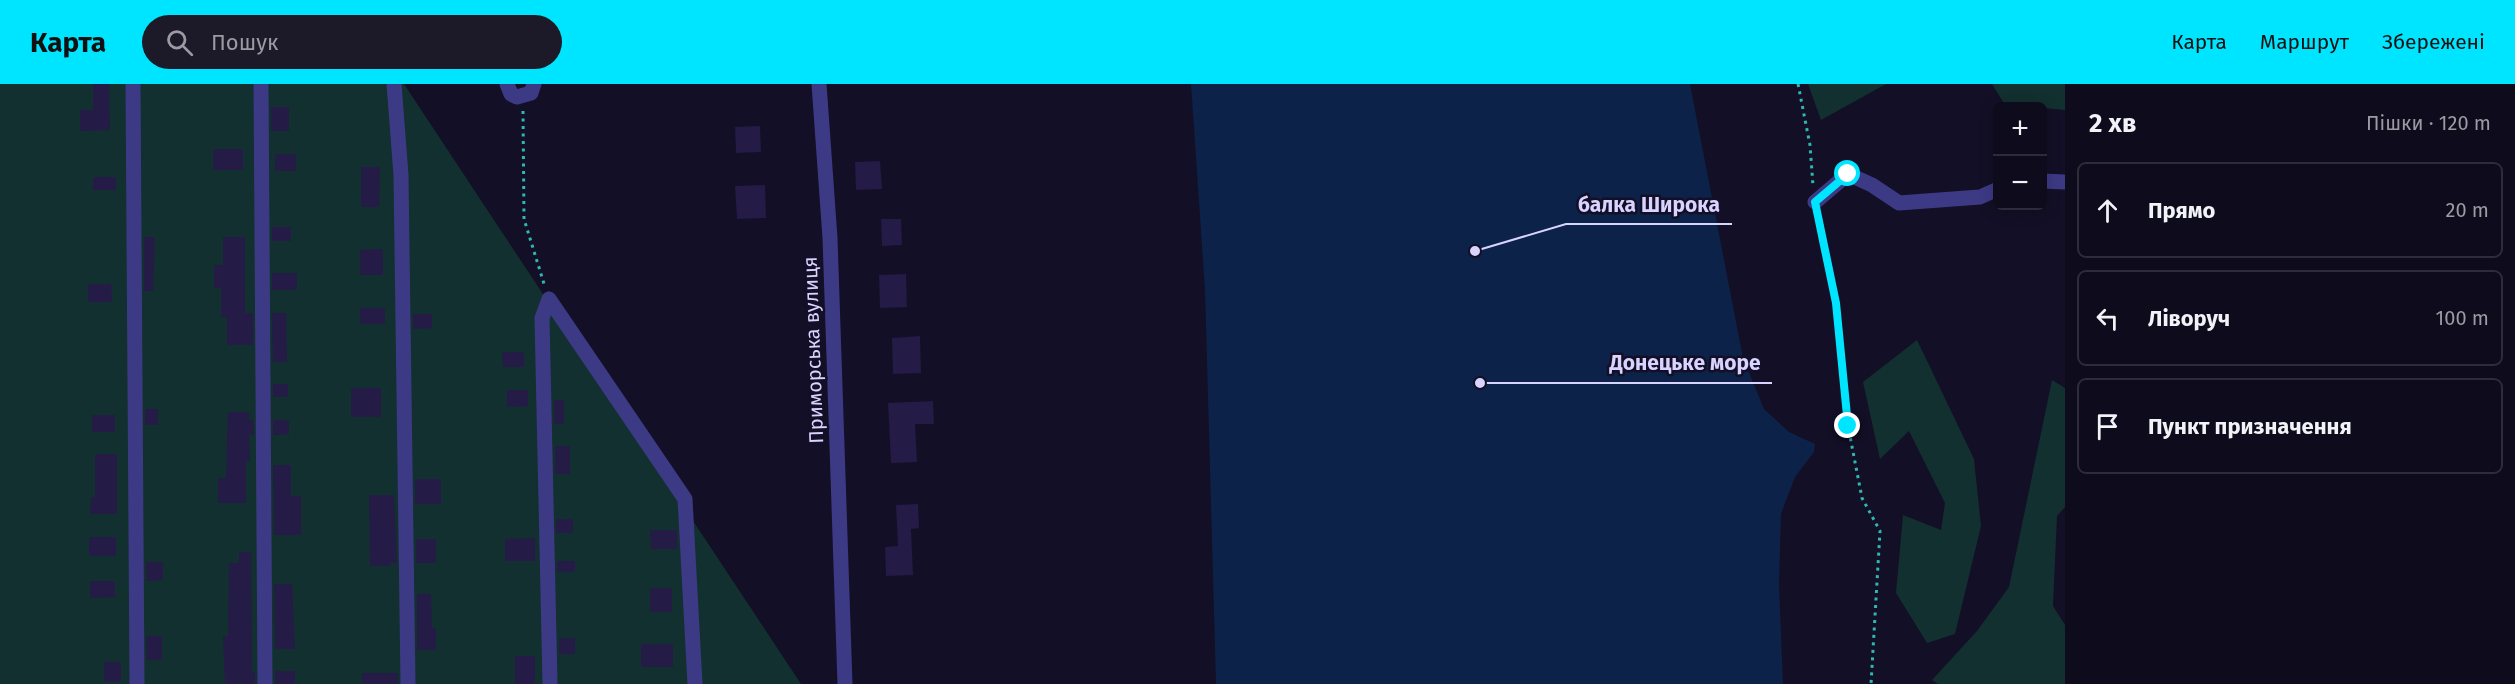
<!DOCTYPE html>
<html lang="uk">
<head>
<meta charset="utf-8">
<style>
  :root { --surface:#0e0b1c; --page:#1c1929; --text:#f1f3f6; --muted:#9b9ba3; --line:#2e2b3b; --accent:#00e5ff }
  body { margin:0; font-family:"Fira Sans",sans-serif; background:var(--page); color:var(--text) }
  .controls { position:absolute; right:18px; top:18px; display:grid; overflow:hidden; border-radius:9px; box-shadow:0 3px 15px #0003 }
  .controls button { width:54px; height:54px; display:grid; place-items:center; padding:0; border:0; border-bottom:2px solid var(--line); background:var(--surface); color:var(--text); font:30px sans-serif }
  .stop { position:absolute; width:18px; height:18px; margin:-14px; border:4px solid #00e5ff; border-radius:50%; background:#fff }
  .stop.end { background:#00e5ff; border-color:#fff; box-shadow:0 2px 6px #0008 }
  .list { margin:0; padding:0; list-style:none }
  h2 { display:flex; justify-content:space-between; align-items:center; height:78px; margin:0; padding:0 24px; font-size:26px }
  h2 small { font-size:20px; font-weight:400; color:var(--muted) }
  .list li { display:grid; grid-template-columns:39px 1fr auto; gap:18px; align-items:center; box-sizing:border-box; height:96px; margin:0 12px 12px; padding:0 12px; border:2px solid var(--line); border-radius:9px }
  .list b { display:block; font-size:22px; white-space:nowrap }
  .list em { font-size:20px; font-style:normal; color:var(--muted) }
  .icon { flex:none; width:33px; height:33px; fill:none; stroke:currentColor; stroke-width:2; stroke-linecap:round; stroke-linejoin:round }
  .map { position:relative; flex:none; width:2065px; height:600px; overflow:hidden }
  header { display:flex; align-items:center; gap:36px; box-sizing:border-box; height:84px; padding:0 30px; background:var(--accent); color:#111 }
  header strong { font-size:28px }
  nav { display:flex; gap:33px; margin-inline-start:auto; font-size:21px }
  .search { width:420px; height:54px; background:var(--page); display:flex; align-items:center; gap:15px; box-sizing:border-box; padding:0 21px; border-radius:33px; color:var(--muted); font-size:22px }
  main { display:flex }
  aside { flex:1; background:var(--surface) }
  .map>svg:first-child { display:block }
  .green { fill:#12302f }
  .water { fill:#0c2248 }
  .building { fill:#241b47 }
  .lines { fill:none; stroke-linecap:round; stroke-linejoin:round }
  .path { stroke:#2fb8b0; stroke-width:3; stroke-dasharray:3 4.5; stroke-linecap:butt }
  .minor { stroke:#3d3a85; stroke-width:15 }
  .route { stroke:#00e5ff; stroke-width:8 }
  .labels { text-anchor:middle; stroke-width:5; stroke-linejoin:round; paint-order:stroke }
  .street-label { font-size:20px; fill:#d9d4ff; stroke:#130f26 }
  .leader { fill:none; stroke:#d9d4ff; stroke-width:2 }
  .callout-dot { fill:#d9d4ff; stroke:#130f26; stroke-width:2 }
  .callout-label { font-size:21px; text-anchor:middle; font-weight:bold; fill:#d9d4ff; stroke:#130f26; stroke-width:5; stroke-linejoin:round; paint-order:stroke }
</style>
</head>
<body>
<header>
<strong>Карта</strong>
<div class="search"><svg class="icon" aria-label="search" viewBox="0 0 24 24"><circle cx="10" cy="10" r="6"/><path d="M15 15l6 6"/></svg>Пошук</div>
<nav><a>Карта</a><a>Маршрут</a><a>Збережені</a></nav>
</header>
<main>
<div class="map">
<svg width="2065" height="600" viewBox="0 0 2065 600">
  <rect width="100%" height="100%" fill="#130f26"/>
  <path class="green" d="M0,0H404L801,600H0Z
    M1808,0H1886L1821,36Z
    M1992,0H2065V26L2043,24L2042,22L2005,21Z
    M1917,256L1974,375L1981,442L1955,550L1927,559L1896,509L1903,431L1941,446L1945,419L1909,347L1880,375L1863,298Z
    M2052,296L2065,304V423L2057,432L2053,522L2065,541V600H1938L1932,596L1977,547L2009,503Z"/>
  <path class="water" d="M1191,0H1690L1743,274L1764,325L1789,348L1815,360L1814,368L1795,393L1781,430L1779,500L1783,600H1216L1205,206Z"/>
  <path class="building" d="M93,0H109L110,46L80,47V26H93Z
    M271,23H289V47H271Z
    M760,42L761,68L736,69L735,43Z
    M213,65H243V86H213Z
    M275,70H296V87H275Z
    M880,77L882,105L856,106L855,78Z
    M361,83H380L379,123H361Z
    M93,93H116V106H93Z
    M765,101L766,134L737,135L735,102Z
    M881,135H901L902,161L882,162Z
    M272,143H291V157H272Z
    M144,153H155L153,207H144Z
    M223,153H245V229H253V261H227V233H221V204H214V181H223Z
    M383,165V191H360V166Z
    M272,189H297V206H272Z
    M906,190L907,223L880,224L879,191Z
    M88,200H111L112,218H88Z
    M360,224H385V240H360Z
    M272,229H286L287,278H273Z
    M413,230H432V244L413,245Z
    M920,252L921,289L893,290L892,254Z
    M502,268H524V283H503Z
    M273,300H288V313H273Z
    M351,304H381V333H351Z
    M507,306H528V322L507,323Z
    M554,316H564V340H554Z
    M933,317L934,340H915L917,378L891,379L888,319Z
    M145,325H158V341H145Z
    M228,328H249V336H253L254,351H249L250,377H246V419H218V394H226Z
    M92,331H115V348H92Z
    M273,336H289V350L273,351Z
    M555,362H570V390H555Z
    M95,370H117V430H90L91,413H95Z
    M273,381H291V412H301V451H274Z
    M415,395H441V420H415Z
    M369,411H394L397,479H391V482H370Z
    M918,420L919,444L911,445L913,491L886,492L885,463L898,462L896,421Z
    M556,435H573V449H556Z
    M650,446H677V465H651Z
    M89,453H116V472H89Z
    M535,454V477H505V455Z
    M416,455H436V479H416Z
    M239,468H251L252,588L255,587V600H225L223,552H228L229,479H239Z
    M557,477H575V488H557Z
    M146,478H163V496L146,497Z
    M90,497H115V513L90,514Z
    M274,500H292L295,565H275Z
    M650,504H672V528H650Z
    M417,510H431L432,544H436V566H417Z
    M146,552H162V576H147Z
    M559,554H575V570H559Z
    M641,560H673V583H641Z
    M515,572H535V600H515Z
    M104,578H121V598H104Z
    M275,587H295V600H275Z
    M362,589H398V600H362Z"/>
  <g class="lines">
    <path class="path" d="M1798,0L1810,61L1813,102
      M523,27L524,135L545,203
      M1818,132L1836,219L1848,342L1862,414L1880,447L1871,600"/>
    <path class="minor" d="M133,0L137,600
      M261,0L265,600
      M394,0L401,91L408,600
      M507,0L511,10L517,13L531,9L534,0
      M819,0L830,154L845,600
      M2042,97L2065,98
      M1815,118L1848,90L1872,101L1899,119L1980,113L1998,105
      M549,215L685,415L695,600
      M549,215L542,234L550,600"/>
  </g>
  <g class="lines">
    <path class="route" d="M1848,342L1836,219L1815,118L1848,90"/>
  </g>
  <g class="labels">
    <g class="street-label">
      <text transform="translate(813 266) rotate(-92)" y="7">Приморська вулиця</text>
    </g>
  </g>
  <path class="leader" d="M1475 167L1566 140H1732M1480 299L1597 299H1772"/>
  <g class="callout-dot">
    <circle cx="1475" cy="167" r="6"/>
    <circle cx="1480" cy="299" r="6"/>
  </g>
  <g class="callout-label">
    <text x="1649" y="128">балка Широка</text>
    <text x="1685" y="286">Донецьке море</text>
  </g>
</svg>
<div class="controls">
<button>+</button>
<button>−</button>
</div>
<div class="stop" style="left:1848px;top:90px"></div>
<div class="stop end" style="left:1848px;top:342px"></div>
</div>
<aside>
<h2>2 хв<small>Пішки · 120 m</small></h2>
<ul class="list">
<li><svg class="icon" aria-label="ahead" viewBox="0 0 24 24"><path d="M12 20V5M6 11l6-6 6 6"/></svg><div><b>Прямо</b></div><em>20 m</em></li>
<li><svg class="icon" aria-label="left" viewBox="0 0 24 24"><path d="M17 20v-9H6M10 6l-5 5 5 5"/></svg><div><b>Ліворуч</b></div><em>100 m</em></li>
<li><svg class="icon" aria-label="arrive" viewBox="0 0 24 24"><path d="M6 21V4h12l-3 4 3 4H6"/></svg><div><b>Пункт призначення</b></div></li>
</ul>
</aside>
</main>
</body>
</html>
